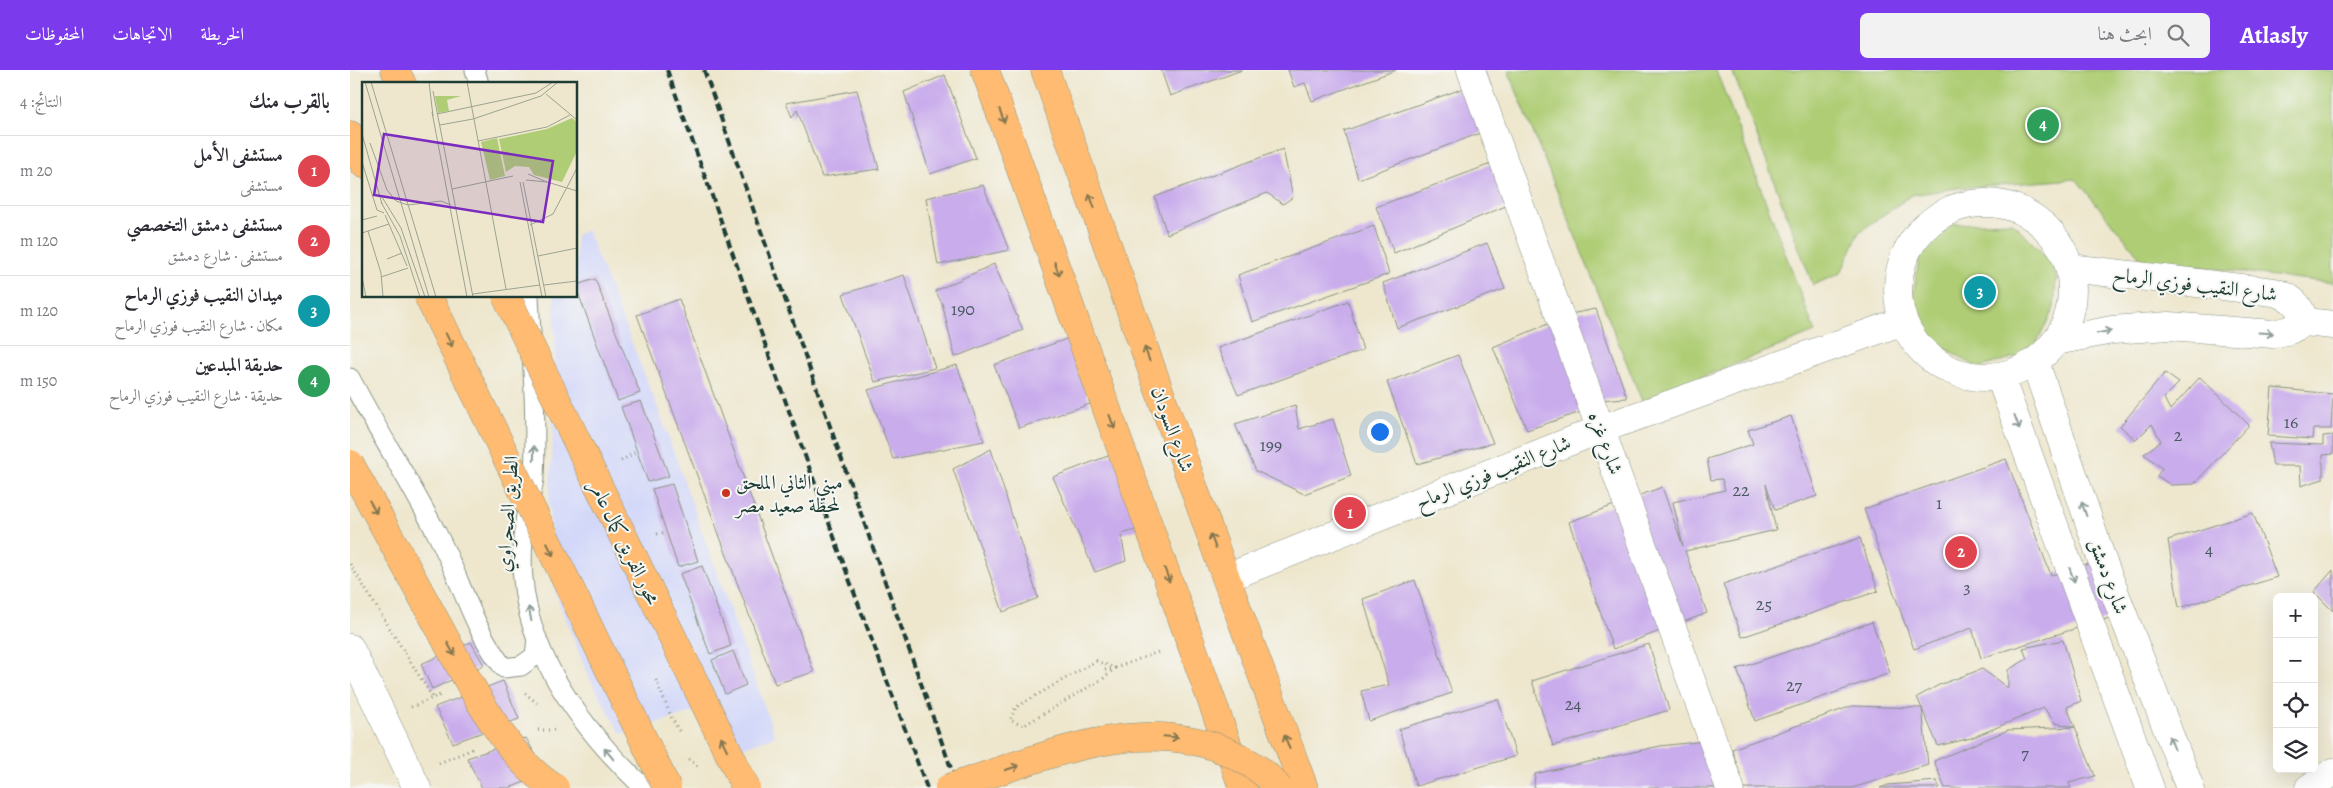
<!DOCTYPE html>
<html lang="ar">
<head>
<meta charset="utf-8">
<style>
  :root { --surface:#fff; --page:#f2f2f3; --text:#2b2b33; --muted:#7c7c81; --line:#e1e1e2; --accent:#7c3aed }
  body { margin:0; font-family:Alegreya,Amiri,serif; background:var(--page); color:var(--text); direction:rtl }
  .controls { position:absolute; right:15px; bottom:15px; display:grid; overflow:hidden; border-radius:8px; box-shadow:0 5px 20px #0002 }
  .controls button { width:45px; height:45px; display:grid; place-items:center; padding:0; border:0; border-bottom:1px solid var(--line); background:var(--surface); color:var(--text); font:25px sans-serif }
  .you { position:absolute; left:1029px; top:361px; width:18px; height:18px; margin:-12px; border:4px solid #fff; border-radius:50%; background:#1a73e8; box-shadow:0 0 0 8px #1a73e833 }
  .badge { display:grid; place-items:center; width:32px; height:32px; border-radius:50%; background:var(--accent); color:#fff; font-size:16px; font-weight:700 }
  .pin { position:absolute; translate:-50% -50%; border:2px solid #fff; box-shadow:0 1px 5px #0006 }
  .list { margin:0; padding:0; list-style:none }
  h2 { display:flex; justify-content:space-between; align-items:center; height:65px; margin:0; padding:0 20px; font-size:21px }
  h2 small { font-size:16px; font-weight:400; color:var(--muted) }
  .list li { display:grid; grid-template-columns:32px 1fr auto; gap:15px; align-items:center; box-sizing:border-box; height:70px; padding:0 20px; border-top:1px solid var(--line) }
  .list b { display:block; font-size:19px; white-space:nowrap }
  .list p { margin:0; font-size:16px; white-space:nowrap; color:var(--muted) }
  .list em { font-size:16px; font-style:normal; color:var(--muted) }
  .icon { flex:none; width:28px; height:28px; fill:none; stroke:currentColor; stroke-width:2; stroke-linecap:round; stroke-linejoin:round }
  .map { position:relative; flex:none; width:1983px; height:718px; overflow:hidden; direction:ltr }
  header { display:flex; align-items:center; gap:30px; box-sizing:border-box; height:70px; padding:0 25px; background:var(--accent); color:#fff }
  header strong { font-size:24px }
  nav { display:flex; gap:28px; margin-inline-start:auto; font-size:18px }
  .search { width:350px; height:45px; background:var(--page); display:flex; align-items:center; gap:12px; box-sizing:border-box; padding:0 18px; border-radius:8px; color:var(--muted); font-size:19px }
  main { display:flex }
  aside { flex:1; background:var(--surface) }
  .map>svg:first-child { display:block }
  .built { fill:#d3d8f9 }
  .green { fill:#afcd74; stroke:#678554 }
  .building { fill:#c9acec }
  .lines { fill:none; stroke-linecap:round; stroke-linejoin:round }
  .service-casing { stroke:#869281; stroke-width:21 }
  .minor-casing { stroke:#869281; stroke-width:29 }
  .tertiary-casing { stroke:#869281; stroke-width:29 }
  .primary-casing { stroke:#869281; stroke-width:29 }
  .motorway-casing { stroke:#869281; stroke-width:29 }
  .path { stroke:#869281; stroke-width:3; stroke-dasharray:1 4; stroke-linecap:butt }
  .service { stroke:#fff; stroke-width:19 }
  .minor { stroke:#fff; stroke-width:28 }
  .tertiary { stroke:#fff; stroke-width:28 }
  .primary { stroke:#febb71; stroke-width:28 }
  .motorway { stroke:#febb71; stroke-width:28 }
  .rail { stroke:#1f3d34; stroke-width:4; stroke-dasharray:8 4; stroke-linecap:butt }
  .primary-bridge-casing { stroke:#869281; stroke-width:29; stroke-linecap:butt }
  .motorway-bridge-casing { stroke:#869281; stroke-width:29; stroke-linecap:butt }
  .primary-bridge { stroke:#febb71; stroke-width:28 }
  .motorway-bridge { stroke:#febb71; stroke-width:28 }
  .oneway { stroke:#83764f }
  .oneway2 { stroke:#8f9e9a }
  .poi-dot { fill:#c8321e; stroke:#f6f6f2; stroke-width:2 }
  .labels { text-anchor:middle; stroke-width:4; stroke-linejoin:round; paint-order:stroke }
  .number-label { font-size:18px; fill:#4a5962 }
  .street-label { font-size:20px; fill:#1f3d34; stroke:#f6f6f2 }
  .poi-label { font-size:20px; fill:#1f3d34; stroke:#f6f6f2; text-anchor:start }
  .inset-road { fill:none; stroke:#9ba390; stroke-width:1 }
  .view { fill:#7b2cbf; fill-opacity:0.15; stroke:#7b2cbf; stroke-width:2.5 }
  .inset-edge { fill:none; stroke:#1f3d34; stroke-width:2.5 }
</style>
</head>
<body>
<header>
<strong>Atlasly</strong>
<div class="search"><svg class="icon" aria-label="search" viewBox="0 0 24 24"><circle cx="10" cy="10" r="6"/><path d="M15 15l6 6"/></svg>ابحث هنا</div>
<nav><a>الخريطة</a><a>الاتجاهات</a><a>المحفوظات</a></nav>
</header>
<main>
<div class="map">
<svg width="1983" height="718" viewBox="0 0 1983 718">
  <rect width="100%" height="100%" fill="#f6f6f2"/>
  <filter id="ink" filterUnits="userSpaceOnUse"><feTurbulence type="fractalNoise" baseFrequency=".02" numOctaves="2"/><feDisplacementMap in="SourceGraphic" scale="10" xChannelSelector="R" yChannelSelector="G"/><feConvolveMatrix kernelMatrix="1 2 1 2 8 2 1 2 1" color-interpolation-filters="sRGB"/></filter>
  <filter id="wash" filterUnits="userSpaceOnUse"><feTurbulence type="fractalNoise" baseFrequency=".0096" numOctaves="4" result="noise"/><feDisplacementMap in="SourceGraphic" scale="20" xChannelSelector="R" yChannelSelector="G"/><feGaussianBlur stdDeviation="1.12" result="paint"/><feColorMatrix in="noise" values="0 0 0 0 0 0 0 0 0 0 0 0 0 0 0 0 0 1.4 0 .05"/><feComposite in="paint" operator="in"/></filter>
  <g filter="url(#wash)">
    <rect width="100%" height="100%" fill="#eee7ce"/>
    <path class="built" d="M237,160L311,346L425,666L388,679L350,640L271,664L237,604L205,522L199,434L206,314L204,226H226V165Z"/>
    <path class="green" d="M1158,0H1366L1465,262L1292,331Z
      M1382,0H1983V213L1792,190L1726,109L1607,118L1562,125L1509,162L1491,203L1463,215Z
      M1662,152L1707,198L1704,238L1682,282L1628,298L1572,264L1561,238L1570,184L1602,154Z"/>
    <g id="blocks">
      <path class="building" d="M811,0H892L820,26Z
        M938,0H1046L962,31L955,13L944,17Z
        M595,5L626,88L580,104L554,22Z
        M1120,16L1133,62L1008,109L994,61Z
        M507,20L529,99L472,107L447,40L442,47L436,33Z
        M933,79L943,127L933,134L917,123L817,164L805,127Z
        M1146,92L1163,133L1044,183L1026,137Z
        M633,115L659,180L588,195L576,128Z
        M1024,156L1039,204L902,252L888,205Z
        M1137,173L1155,219L1047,258L1033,213Z
        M644,194L673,260L605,287L592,233L585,221Z
        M554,205L585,298L525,312L493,224Z
        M245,209L290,323L268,331L226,217V215Z
        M329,229L464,602L425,614L287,245Z
        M998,231L1013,280L888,325L868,278Z
        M1246,239L1277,328L1248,330L1215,245Z
        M1205,251L1237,340L1177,360L1143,277Z
        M719,268L740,334L669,358L644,295Z
        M1108,285L1143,373L1067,394L1037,312Z
        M607,295L634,371L543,389L518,320Z
        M1815,303L1829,313L1814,328L1820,340L1850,307L1899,355L1844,414L1821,415L1807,406L1812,398L1794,384L1811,371L1802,354L1786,370L1770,356Z
        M1922,318L1983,324L1981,359H1963L1962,369L1918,366Z
        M291,331L319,406L298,412L271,337Z
        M945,335L949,359L983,349L1001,406L954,424L906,401L885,354Z
        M1441,346L1467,426L1425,440L1416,414L1426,460L1335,481L1357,543L1263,579L1219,452L1312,417L1333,476L1323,432L1375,420L1372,409L1361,410L1357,389L1403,374L1398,360Z
        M1983,365V384L1973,385V409L1951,416L1950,396H1923L1919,373L1973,375V366Z
        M641,379L688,528L653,542L603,399Z
        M763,384L789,459L771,464L776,491L745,502L703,407Z
        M1656,389L1701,505L1752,490L1769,545L1631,588L1622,558L1564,579L1514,439Z
        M322,414L348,491L328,497L302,419Z
        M1903,443L1927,507L1829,538L1818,470Z
        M1510,468L1528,521L1392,567L1373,514Z
        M352,496L381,576L360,584L330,504Z
        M1983,500V541L1964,522Z
        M1065,510L1102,623L1019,651L1011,621L1039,615L1013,529Z
        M1522,552L1540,603L1405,651L1387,599Z
        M1713,570L1731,631L1717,637L1725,657L1705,653L1694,638L1621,668L1588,676L1567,627L1589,615L1632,599L1658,618V600L1677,589L1673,578Z
        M121,572L134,595L82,619L71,594Z
        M1299,574L1319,640L1203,676L1182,611Z
        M383,581L396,615L375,624L362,590Z
        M153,611L169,649L103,673L85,637Z
        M1148,629L1166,686L1066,716L1049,659Z
        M1502,636L1572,638L1578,695L1502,718H1394L1382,679Z
        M1725,657L1745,706L1719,713L1721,718H1595L1584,691L1658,660Z
        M176,668L196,704L159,718H132L117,688Z
        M1355,671L1373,718H1184L1185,704L1310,676Z
        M1587,711L1589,718H1530L1538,715Z"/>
    </g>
  </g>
  <g filter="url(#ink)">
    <use href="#blocks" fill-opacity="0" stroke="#869281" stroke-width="1"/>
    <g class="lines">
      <defs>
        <path id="service" d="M125,0L129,14
          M179,226C182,286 187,348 184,408C183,420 178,433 176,445C173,465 171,489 173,509C180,591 236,663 294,718
          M0,308C27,360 59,410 86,462C110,506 122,558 154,598L171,596L185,586L187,568"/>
        <path id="minor" d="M1121,0L1380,718
          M1548 220a87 87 0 1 1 174 0a87 87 0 1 1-174 0Z
          M1720,198L1924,222C1942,227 1949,234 1955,252
          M1706,271L1762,260L1819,256L1923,264L1940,260L1955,252L1983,255
          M1685,292L1752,490L1840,718
          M1650,307L1800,718
          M876,508L1251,359L1553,251
          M1959,718L1983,702"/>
        <path id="tertiary" d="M0,578L67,718"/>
        <path id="primary" d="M635,0L893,718
          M695,0L876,508L954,718"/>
        <path id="motorway" d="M45,0L52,14
          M0,65L14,94"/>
      </defs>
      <use href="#service" class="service-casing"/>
      <use href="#minor" class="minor-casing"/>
      <use href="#tertiary" class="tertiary-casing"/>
      <use href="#primary" class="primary-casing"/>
      <use href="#motorway" class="motorway-casing"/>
      <path class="path" d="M271,391L287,381
        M307,464L316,462
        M0,494L83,628
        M746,591L765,598L754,608L673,656L660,650L666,637Z
        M755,600L765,598L811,581
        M306,610L322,649L331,664
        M175,623L187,633
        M61,637L90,625
        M188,660H207
        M339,689L350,698
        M89,693L123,679"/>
      <use href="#service" class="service"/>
      <use href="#minor" class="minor"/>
      <use href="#tertiary" class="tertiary"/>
      <use href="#primary" class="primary"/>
      <use href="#motorway" class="motorway"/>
      <path class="rail" d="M317,0L498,506L577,718
        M354,0L608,718"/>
      <defs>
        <path id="primary-bridge" d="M0,394C28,445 56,497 84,548C113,600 153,688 205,718
          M599,718C687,690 784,643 876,681C894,689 916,701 928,718"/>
        <path id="motorway-bridge" d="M78,226L317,718
          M156,226L396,718"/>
      </defs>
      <use href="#primary-bridge" class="primary-bridge-casing"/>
      <use href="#motorway-bridge" class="motorway-bridge-casing"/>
      <use href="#primary-bridge" class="primary-bridge"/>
      <use href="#motorway-bridge" class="motorway-bridge"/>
    </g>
    <defs><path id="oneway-shaft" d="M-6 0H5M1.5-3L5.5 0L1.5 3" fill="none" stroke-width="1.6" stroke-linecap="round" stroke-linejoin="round" transform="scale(1.25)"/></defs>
    <g class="oneway">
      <use href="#oneway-shaft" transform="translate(652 46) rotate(70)"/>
      <use href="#oneway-shaft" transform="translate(742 131) rotate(-110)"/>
      <use href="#oneway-shaft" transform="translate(707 199) rotate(70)"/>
      <use href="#oneway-shaft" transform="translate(99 270) rotate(64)"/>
      <use href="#oneway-shaft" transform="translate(797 284) rotate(-110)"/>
      <use href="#oneway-shaft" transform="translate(762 352) rotate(70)"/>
      <use href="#oneway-shaft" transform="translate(23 437) rotate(61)"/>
      <use href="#oneway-shaft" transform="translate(863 471) rotate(-110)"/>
      <use href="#oneway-shaft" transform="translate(200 479) rotate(64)"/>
      <use href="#oneway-shaft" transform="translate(817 505) rotate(70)"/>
      <use href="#oneway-shaft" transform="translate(101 579) rotate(61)"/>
      <use href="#oneway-shaft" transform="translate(821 667) rotate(5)"/>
      <use href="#oneway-shaft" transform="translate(937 672) rotate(-110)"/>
      <use href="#oneway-shaft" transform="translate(374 674) rotate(-116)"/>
      <use href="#oneway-shaft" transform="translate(662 698) rotate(-18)"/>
    </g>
    <g class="oneway2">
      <use href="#oneway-shaft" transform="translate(1754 262) rotate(-11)"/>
      <use href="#oneway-shaft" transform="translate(1916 263) rotate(3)"/>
      <use href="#oneway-shaft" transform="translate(1667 352) rotate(70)"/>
      <use href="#oneway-shaft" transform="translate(184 383) rotate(-89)"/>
      <use href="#oneway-shaft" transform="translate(1734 439) rotate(-109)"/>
      <use href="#oneway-shaft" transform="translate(1722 505) rotate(70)"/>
      <use href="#oneway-shaft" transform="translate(180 544) rotate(-101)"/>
      <use href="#oneway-shaft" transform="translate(1822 673) rotate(-111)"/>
      <use href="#oneway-shaft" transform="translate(259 684) rotate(-130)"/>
    </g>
  </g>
  <circle class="poi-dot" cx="376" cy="423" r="5"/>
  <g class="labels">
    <g class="number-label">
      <text x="613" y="245">190</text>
      <text x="1941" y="358">16</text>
      <text x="1828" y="371">2</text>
      <text x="921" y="381">199</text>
      <text x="1391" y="426">22</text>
      <text x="1589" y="439">1</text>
      <text x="1859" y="485">4</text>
      <text x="1617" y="523">3</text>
      <text x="1414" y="540">25</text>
      <text x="1444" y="621">27</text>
      <text x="1223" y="640">24</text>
      <text x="1675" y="689">7</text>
    </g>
    <g class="street-label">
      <text transform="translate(1845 214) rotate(7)" y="7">شارع النقيب فوزي الرماح</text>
      <text transform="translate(823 359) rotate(70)" y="7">شارع السودان</text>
      <text transform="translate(1256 373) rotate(70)" y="7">شارع غزه</text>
      <text transform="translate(1143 402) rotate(-22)" y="7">شارع النقيب فوزي الرماح</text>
      <text transform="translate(157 444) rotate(-86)" y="7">الطريق الصحراوي</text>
      <text transform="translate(275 472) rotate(64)" y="7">محور الفريق كمال عامر</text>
      <text transform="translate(1759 506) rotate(70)" y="7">شارع دمشق</text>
    </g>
    <g class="poi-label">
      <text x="386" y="419">مبني الثاني الملحق<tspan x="386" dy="23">لمحطة صعيد مصر</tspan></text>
    </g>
  </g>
  <g transform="translate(12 12)">
    <rect width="215" height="215" fill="#eee7ce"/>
    <path d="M73,14H99L85,18L87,29L76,31ZM210,36L215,40V69L200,100L172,93L167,85L153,84L144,90L137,57L185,47ZM135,56L143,94L128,98L119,60Z" fill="#afcd74"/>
    <path class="inset-road" d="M3,0L67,215M9,0L74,215M67,0L71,34M105,0L144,207M71,9L111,215M184,12L215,38M70,30L105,215M75,32L174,11L191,0M78,43L111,37L179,14L196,0M0,52L20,122M116,59L185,45L208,33M8,61L25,108L34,119L46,123L79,119L89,123M0,80L15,128L22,131M166,92L185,100M164,98L185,100L215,109M158,100L180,215M161,100L184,215M90,107L151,94M20,115L39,146L63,215M19,120L38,154L58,215M23,133L45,184M0,138L15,134M168,143L191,132L215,86M6,149L19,191L21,215M0,151L27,142M176,174L215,166M25,177L40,171M0,195L4,215M19,195L46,186M182,203L215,199M111,212L178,203"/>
    <path class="view" d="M22,52L191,79L181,140L12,113Z"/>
    <rect width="215" height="215" class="inset-edge"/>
  </g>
</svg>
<div class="controls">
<button>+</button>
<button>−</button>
<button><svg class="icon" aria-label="locate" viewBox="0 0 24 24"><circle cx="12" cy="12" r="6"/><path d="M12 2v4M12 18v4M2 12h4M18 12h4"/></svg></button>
<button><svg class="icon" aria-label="layers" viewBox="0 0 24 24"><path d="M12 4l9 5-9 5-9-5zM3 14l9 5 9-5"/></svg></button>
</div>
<div class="you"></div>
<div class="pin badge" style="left:1000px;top:443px;background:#e0444e">1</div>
<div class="pin badge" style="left:1611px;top:482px;background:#e0444e">2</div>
<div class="pin badge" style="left:1630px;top:222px;background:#0f9aa8">3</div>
<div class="pin badge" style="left:1693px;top:55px;background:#2e9e5b">4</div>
</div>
<aside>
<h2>بالقرب منك<small>النتائج: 4</small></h2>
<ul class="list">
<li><span class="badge" style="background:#e0444e">1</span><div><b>مستشفى الأمل</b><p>مستشفى</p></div><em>20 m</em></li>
<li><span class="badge" style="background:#e0444e">2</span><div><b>مستشفى دمشق التخصصي</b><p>مستشفى · شارع دمشق</p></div><em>120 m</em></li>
<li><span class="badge" style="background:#0f9aa8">3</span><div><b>ميدان النقيب فوزي الرماح</b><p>مكان · شارع النقيب فوزي الرماح</p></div><em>120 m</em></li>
<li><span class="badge" style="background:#2e9e5b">4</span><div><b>حديقة المبدعين</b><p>حديقة · شارع النقيب فوزي الرماح</p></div><em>150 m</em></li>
</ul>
</aside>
</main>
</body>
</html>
